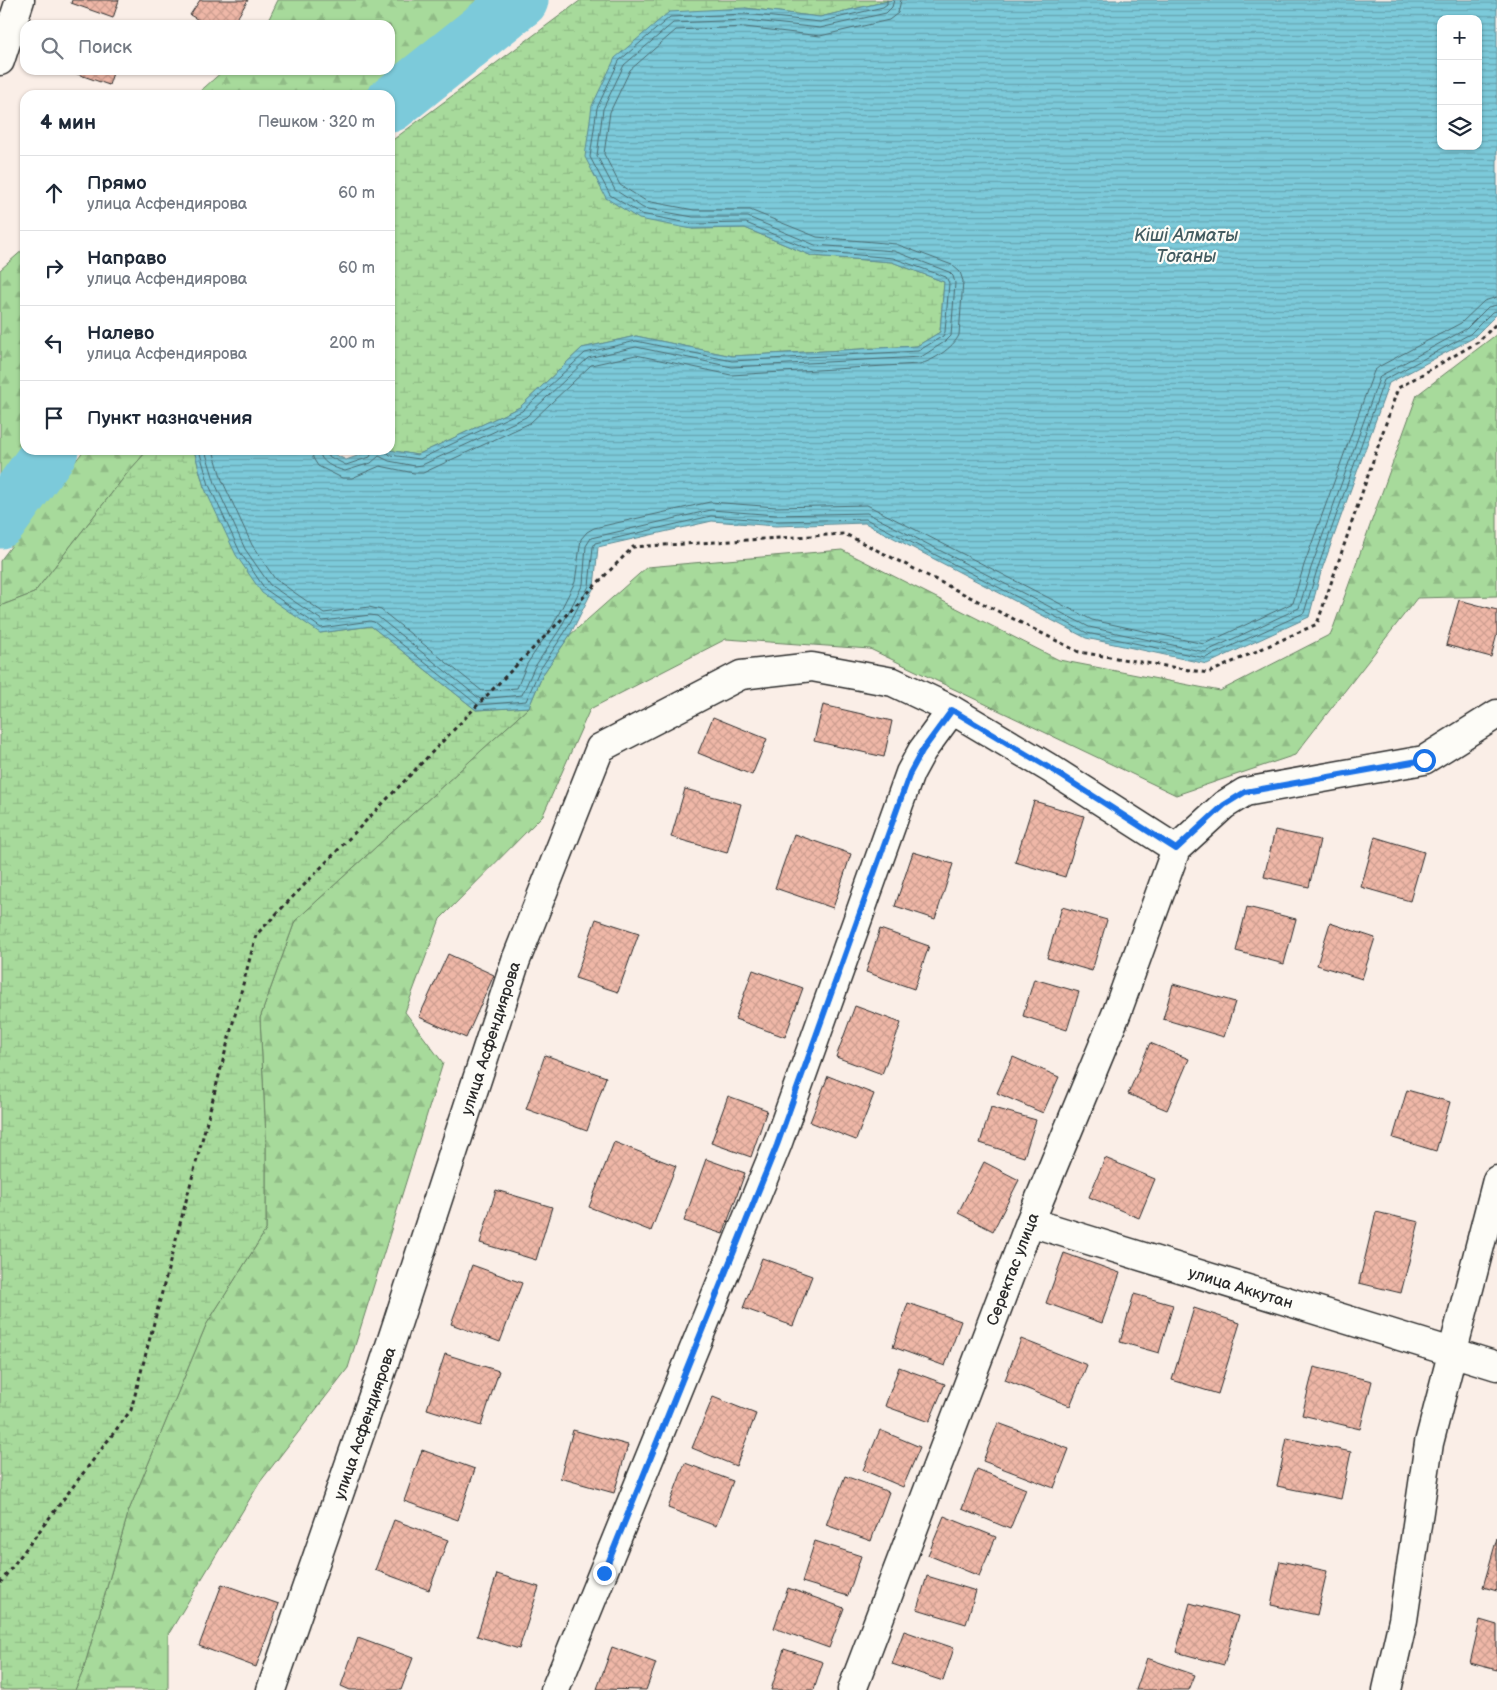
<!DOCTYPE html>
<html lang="ru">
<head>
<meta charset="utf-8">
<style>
  :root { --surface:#fff; --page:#f2f2f3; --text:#1f2937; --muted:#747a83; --line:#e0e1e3 }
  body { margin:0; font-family:"Balsamiq Sans",sans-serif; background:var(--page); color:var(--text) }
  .controls { position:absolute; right:15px; top:15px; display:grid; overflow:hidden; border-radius:10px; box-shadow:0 1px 4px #0004 }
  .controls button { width:45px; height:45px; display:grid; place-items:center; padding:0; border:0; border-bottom:1px solid var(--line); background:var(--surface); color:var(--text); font:25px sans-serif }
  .stop { position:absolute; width:15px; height:15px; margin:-11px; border:4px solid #1a73e8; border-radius:50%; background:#fff }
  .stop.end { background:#1a73e8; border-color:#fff; box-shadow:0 1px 5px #0008 }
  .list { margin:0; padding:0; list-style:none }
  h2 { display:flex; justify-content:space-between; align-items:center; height:65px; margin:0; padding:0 20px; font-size:21px }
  h2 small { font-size:16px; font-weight:400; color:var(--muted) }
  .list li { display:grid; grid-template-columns:32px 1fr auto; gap:15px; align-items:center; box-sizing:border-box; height:75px; padding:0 20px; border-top:1px solid var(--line) }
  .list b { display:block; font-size:19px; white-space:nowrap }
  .list p { margin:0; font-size:16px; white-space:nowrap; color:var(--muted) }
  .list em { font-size:16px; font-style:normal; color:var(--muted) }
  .icon { flex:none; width:28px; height:28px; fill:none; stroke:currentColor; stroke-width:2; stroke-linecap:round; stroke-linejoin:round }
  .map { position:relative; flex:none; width:1497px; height:1690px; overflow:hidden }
  .search { position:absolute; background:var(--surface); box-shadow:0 1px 4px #0004; left:20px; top:20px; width:375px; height:55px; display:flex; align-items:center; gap:12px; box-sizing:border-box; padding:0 18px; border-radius:15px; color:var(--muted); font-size:19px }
  .panel { position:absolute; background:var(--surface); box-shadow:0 1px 4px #0004; left:20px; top:90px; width:375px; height:365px; border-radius:15px }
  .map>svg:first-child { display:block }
  .forest { fill:url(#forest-firs); stroke:#698263 }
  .wetland { fill:url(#wetland-marsh); stroke:#698263 }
  .water { fill:url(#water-rules); stroke:#5c8a94; fill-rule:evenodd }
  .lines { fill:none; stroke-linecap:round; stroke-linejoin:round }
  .shore { stroke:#4b6b71; stroke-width:1 }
  .river { stroke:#7ccada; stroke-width:55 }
  .building { fill:url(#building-cross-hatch); stroke:#2b2b2b }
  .minor-casing { stroke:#2b2b2b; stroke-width:31 }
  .path { stroke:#2b2b2b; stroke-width:3; stroke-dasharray:4 4; stroke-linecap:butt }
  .minor { stroke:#fdfcf7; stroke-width:28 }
  .route { stroke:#1a73e8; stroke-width:6 }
  .labels { text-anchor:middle; stroke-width:4.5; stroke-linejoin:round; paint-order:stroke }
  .street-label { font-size:16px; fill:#2b2b2b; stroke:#fdfcf7 }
  .water-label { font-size:18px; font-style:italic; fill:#435b60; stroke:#fdfcf7 }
</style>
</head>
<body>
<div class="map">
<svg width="1497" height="1690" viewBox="0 0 1497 1690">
  <defs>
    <pattern id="forest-firs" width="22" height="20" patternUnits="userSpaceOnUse" patternTransform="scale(1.25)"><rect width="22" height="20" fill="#a7da9b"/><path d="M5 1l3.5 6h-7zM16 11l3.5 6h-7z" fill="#90bb86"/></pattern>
    <pattern id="wetland-marsh" width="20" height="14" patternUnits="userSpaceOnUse" patternTransform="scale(1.25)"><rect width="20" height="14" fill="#a7da9b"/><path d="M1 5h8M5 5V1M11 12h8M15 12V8" fill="none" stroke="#90bb86"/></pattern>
    <pattern id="water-rules" width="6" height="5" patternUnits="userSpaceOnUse" patternTransform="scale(1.25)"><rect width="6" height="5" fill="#7ccada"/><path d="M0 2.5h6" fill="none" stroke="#66a4b1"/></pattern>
    <pattern id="building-cross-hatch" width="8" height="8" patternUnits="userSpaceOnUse" patternTransform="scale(1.25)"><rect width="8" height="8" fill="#efb7a7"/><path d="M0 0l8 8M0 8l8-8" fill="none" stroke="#cd9e90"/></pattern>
  </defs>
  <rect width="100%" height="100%" fill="#faeee7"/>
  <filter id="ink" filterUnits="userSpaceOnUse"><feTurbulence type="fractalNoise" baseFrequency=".02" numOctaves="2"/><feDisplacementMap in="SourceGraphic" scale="10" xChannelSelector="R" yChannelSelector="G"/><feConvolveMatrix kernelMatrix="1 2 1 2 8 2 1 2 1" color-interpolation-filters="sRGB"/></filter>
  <g filter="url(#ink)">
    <path class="forest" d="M278,0H481L362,95H196L224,70H390V25H266Z
      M25,248V445L0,480V270Z
      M1497,334V596L1417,598L1295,755L1176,795L870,649L726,639L590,709L543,815L440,919L405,1012L443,1063L348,1368L260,1482L168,1635V1690H75L83,1671L129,1510L206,1325L266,1230V1138L260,1018L295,921L529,707L543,674L570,635L647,567L842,550L1059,660L1220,691L1331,634L1417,395Z
      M84,450H148L129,471L34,593L0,606V561Z"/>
    <path class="wetland" d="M581,0H892L820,17L745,8L692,229L745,228L812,256L892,262L944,282L940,332L917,346L732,356L636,336L582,348L520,407L417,455L389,450L390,142Z
      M148,450H194L204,487L320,633L371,626L476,710L529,707L295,921L260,1018L266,1138V1230L206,1325L129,1510L83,1671L75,1690H0V606L34,593L129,471Z"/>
    <path class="water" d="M892,0H1497V314L1473,338L1389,383L1321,572L1309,617L1207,664L1086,638L865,523L776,526L712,521L598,547L594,587L570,635L543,674L529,707L476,710L371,626L320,633L262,593L236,555L204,487L194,450H326L346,460L374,450H389L417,455L520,407L582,348L636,336L732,356L917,346L940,332L944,282L892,262L812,256L745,228L692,229L639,219L606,198L585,157L592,106L615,58L669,12L745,8L820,17ZM1441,19H1478V146H1441Z"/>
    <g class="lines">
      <path class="shore" d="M199,450L209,485L240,552L265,589L321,628L370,621L374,622L478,705L526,701L539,671L565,632L589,586L593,547L595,543L711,516L776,521L866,519L1087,633L1205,658L1304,613L1317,570L1384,380L1470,334L1492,312L1497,311
        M205,450L215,483L245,549L270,585L323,621L370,615L377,616L480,699L522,695L534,668L560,629L583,584L586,546L591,538L711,510L776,515L867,513L1089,627L1205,652L1299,608L1311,568L1380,376L1466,329L1488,307L1497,305
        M213,450L222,480L252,545L275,579L324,613L369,607L381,610L482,691L517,688L527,664L553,625L575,582L581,539L587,532L594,528L710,502L776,507L867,505L1092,620L1204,644L1293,603L1304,565L1374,371L1380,366L1461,323L1484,301L1497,297
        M312,450L313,458L318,466L342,478H352L380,466L414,473H423L530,423L591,365L636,355L731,375L919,364C932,362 954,347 959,335L963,281L960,272L952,265L896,244L817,237L750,210H694L646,201L620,185L604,154L610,112L630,70L676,30L745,27L820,36L889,20L898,13L901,0
        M319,450C320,463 334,468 345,471L371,463L379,456L389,461L415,466L422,465L526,417L588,358L636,347L732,367L921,357L946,341L951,336L955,283L953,276L949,272L894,251L815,245L748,217H693L643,208L615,190L597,156L603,109L624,65L673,23L745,20L820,28L886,13L892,7L894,0
        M325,450L328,456L346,465L370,457L373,450
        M385,450L390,455L420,459L522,411L585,353L636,341L732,361L918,351L943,336L945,332L949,283L946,277L893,258L814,251L746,223L693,224L641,214L610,195L590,157L597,108L619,61L670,17L745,14L820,22L883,7L887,4V0"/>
      <path class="river" d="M390,105L521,0
        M0,521L51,450"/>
    </g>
    <path class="building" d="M72,0H119L113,18L71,3Z
      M200,0H248L233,25H207L190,15Z
      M66,70H114L109,85Z
      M1459,600L1497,610V634L1491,657L1446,645Z
      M823,705L892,721L884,757L814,741Z
      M713,717L767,739L752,775L698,753Z
      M685,789L741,804L727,853L671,837Z
      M1034,801L1084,816L1065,877L1015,862Z
      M1275,830L1320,840L1309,887L1264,877Z
      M794,834L851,854L833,908L775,888Z
      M1375,837L1424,852L1410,901L1361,887Z
      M913,852L953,864L935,919L895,906Z
      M1062,907L1107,920L1092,971L1047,958Z
      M1247,907L1296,919L1284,964L1236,951Z
      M596,919L639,933L618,992L575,978Z
      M1330,923L1375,938L1362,979L1317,965Z
      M880,929L929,946L914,989L866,972Z
      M448,954L494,975L466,1038L419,1017Z
      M753,970L803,988L785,1037L735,1019Z
      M1034,979L1079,992L1067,1030L1023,1016Z
      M1173,984L1235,1002L1224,1037L1163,1019Z
      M855,1006L901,1023L882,1074L836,1057Z
      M1150,1043L1189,1059L1167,1110L1128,1094Z
      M545,1055L606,1077L587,1131L526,1109Z
      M1013,1057L1059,1077L1043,1113L997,1093Z
      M828,1076L874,1094L856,1140L810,1122Z
      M1407,1090L1450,1102L1436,1151L1393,1138Z
      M728,1096L767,1110L751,1157L711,1143Z
      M991,1107L1036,1120L1024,1157L980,1143Z
      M614,1142L676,1166L651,1231L589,1207Z
      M1105,1158L1155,1179L1139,1218L1089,1197Z
      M706,1159L745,1173L723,1234L684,1221Z
      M984,1162L1019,1180L993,1231L958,1213Z
      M496,1190L552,1207L536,1260L480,1243Z
      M1376,1212L1419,1222L1401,1293L1359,1283Z
      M1064,1253L1120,1273L1102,1323L1046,1303Z
      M762,1258L812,1276L793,1326L743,1308Z
      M472,1265L522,1283L500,1342L451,1324Z
      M1134,1294L1173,1305L1159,1353L1120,1342Z
      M908,1303L961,1321L945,1366L893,1347Z
      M1194,1308L1240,1323L1218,1394L1172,1380Z
      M1021,1339L1087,1365L1070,1406L1005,1380Z
      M445,1354L499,1371L481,1426L427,1409Z
      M899,1367L945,1384L929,1422L885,1406Z
      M1314,1367L1372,1381L1360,1429L1302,1415Z
      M713,1397L756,1414L736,1466L692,1448Z
      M998,1423L1069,1449L1054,1488L983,1461Z
      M573,1430L628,1445L614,1493L560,1478Z
      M880,1430L920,1447L903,1487L863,1470Z
      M1287,1438L1351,1452L1341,1499L1277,1486Z
      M422,1450L475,1469L458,1520L404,1501Z
      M685,1463L733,1481L716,1526L668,1508Z
      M977,1469L1026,1489L1010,1529L962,1509Z
      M845,1476L889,1492L871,1541L826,1525Z
      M944,1516L996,1537L979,1576L928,1555Z
      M394,1520L448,1540L429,1590L375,1570Z
      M1497,1538V1591L1483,1587Z
      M815,1541L861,1556L848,1596L802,1582Z
      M1280,1561L1327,1571L1317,1615L1271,1605Z
      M497,1574L539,1587L519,1649L477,1636Z
      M927,1576L976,1591L966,1624L917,1609Z
      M222,1584L279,1604L256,1667L199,1646Z
      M788,1588L844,1608L829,1648L774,1628Z
      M1190,1603L1238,1616L1224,1665L1176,1652Z
      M1480,1620L1497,1625V1670L1470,1663Z
      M904,1631L954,1648L943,1681L892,1664Z
      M358,1638L413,1658L401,1690H350L341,1686Z
      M612,1647L656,1663L646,1690L597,1689Z
      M784,1649L823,1662L814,1690H771Z
      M1147,1658L1195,1675L1189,1690H1136Z"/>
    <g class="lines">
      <defs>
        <path id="minor" d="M0,61L20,0
          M1030,1222L1497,1366
          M271,1690L383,1367L516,960L600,748L741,675L812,667L893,682L952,710L1051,769L1176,849
          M555,1690L777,1145L910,773L922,751L952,710
          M852,1690L1030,1222L1117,1012L1176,849L1224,805L1245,792L1424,760L1497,714
          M1387,1690L1403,1620L1429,1443L1497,1180"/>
      </defs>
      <use href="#minor" class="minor-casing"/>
      <path class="path" d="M0,1583L131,1410L256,935L494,688L633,547L845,534L1079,652L1208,673L1317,624L1398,388L1478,342L1497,323"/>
      <use href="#minor" class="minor"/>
    </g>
  </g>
  <g class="lines" filter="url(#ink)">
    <path class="route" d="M604,1573L777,1145L910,773L922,751L952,710L1051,769L1176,849L1224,805L1245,792L1424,760"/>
  </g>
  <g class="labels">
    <g class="street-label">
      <text transform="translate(490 1038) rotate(-72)" y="6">улица Асфендиярова</text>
      <text transform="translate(1012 1269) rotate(-69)" y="6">Серектас улица</text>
      <text transform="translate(1241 1287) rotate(17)" y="6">улица Аккутан</text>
      <text transform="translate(364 1423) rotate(-71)" y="6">улица Асфендиярова</text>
    </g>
    <g class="water-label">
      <text x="1186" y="241">Кіші Алматы<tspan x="1186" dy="21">Тоғаны</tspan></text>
    </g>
  </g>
</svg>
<div class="controls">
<button>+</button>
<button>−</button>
<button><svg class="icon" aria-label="layers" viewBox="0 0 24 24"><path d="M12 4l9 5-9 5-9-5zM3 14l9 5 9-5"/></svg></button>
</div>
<div class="stop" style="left:1424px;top:760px"></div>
<div class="stop end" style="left:604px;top:1573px"></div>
<div class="search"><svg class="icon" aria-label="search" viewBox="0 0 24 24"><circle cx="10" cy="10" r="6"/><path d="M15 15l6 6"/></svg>Поиск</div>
<section class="panel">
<h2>4 мин<small>Пешком · 320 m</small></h2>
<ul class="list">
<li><svg class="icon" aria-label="ahead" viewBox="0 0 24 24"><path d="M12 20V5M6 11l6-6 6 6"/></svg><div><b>Прямо</b><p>улица Асфендиярова</p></div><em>60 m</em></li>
<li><svg class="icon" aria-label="right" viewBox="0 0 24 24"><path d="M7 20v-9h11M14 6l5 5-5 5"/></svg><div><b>Направо</b><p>улица Асфендиярова</p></div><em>60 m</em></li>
<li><svg class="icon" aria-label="left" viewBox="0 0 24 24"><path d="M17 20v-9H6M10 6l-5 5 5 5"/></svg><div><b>Налево</b><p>улица Асфендиярова</p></div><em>200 m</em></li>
<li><svg class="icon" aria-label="arrive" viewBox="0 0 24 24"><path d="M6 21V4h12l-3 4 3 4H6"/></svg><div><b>Пункт назначения</b></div></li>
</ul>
</section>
</div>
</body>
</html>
